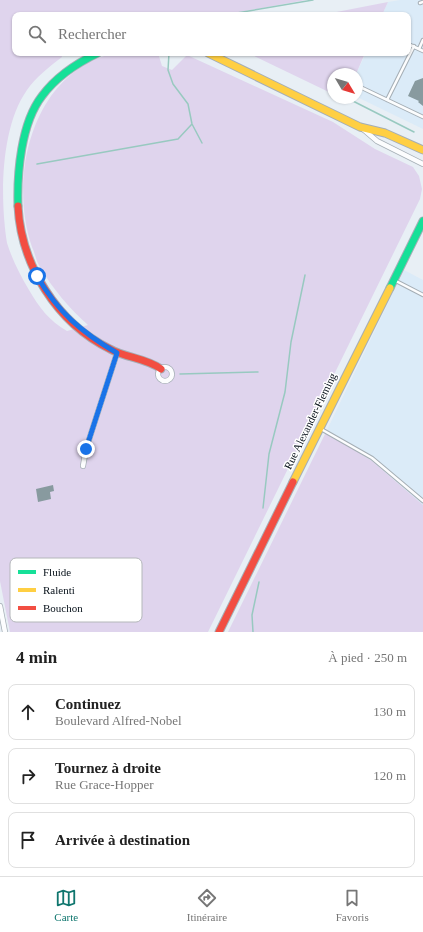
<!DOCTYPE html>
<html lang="fr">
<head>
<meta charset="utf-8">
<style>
  :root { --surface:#fff; --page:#f2f2f2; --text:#222; --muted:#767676; --line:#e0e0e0; --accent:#0f766e }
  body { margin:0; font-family:Georgia,serif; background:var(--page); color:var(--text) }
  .compass { position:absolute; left:327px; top:68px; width:36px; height:36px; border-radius:50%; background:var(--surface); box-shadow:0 1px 3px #0004; rotate:128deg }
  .stop { position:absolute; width:12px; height:12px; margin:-9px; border:3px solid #1a73e8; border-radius:50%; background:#fff }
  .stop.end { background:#1a73e8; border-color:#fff; box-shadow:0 1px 4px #0008 }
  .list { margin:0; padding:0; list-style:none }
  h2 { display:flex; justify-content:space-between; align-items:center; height:52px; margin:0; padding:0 16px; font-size:17px }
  h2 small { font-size:13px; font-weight:400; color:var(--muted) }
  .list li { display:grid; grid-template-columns:26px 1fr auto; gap:12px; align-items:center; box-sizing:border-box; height:56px; margin:0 8px 8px; padding:0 8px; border:1px solid var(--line); border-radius:8px }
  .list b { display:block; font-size:15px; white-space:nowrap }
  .list p { margin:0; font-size:13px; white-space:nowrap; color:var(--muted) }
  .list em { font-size:13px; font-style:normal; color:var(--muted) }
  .icon { flex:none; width:22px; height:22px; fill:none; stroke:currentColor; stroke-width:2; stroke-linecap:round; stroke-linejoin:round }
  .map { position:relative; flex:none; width:423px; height:632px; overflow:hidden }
  .search { position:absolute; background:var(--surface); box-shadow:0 1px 3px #0004; left:12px; right:12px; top:12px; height:44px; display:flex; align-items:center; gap:10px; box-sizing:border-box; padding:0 14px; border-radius:8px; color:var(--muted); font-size:15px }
  .sheet { height:244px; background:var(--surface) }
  nav { display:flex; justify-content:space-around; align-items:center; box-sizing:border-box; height:56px; border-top:1px solid var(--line); background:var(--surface); font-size:11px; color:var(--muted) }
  nav a { display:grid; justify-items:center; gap:2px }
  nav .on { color:var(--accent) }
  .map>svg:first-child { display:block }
  .built { fill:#dbebf8 }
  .green { fill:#dfd4ed }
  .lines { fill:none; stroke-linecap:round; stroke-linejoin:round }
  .stream { stroke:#98c9c0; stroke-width:1.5 }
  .building { fill:#889a9f }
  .lane-casing { stroke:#a5aeb5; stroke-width:4.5 }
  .street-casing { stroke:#a5aeb5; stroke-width:6 }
  .fast-casing { stroke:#a5aeb5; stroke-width:9 }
  .slow-casing { stroke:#a5aeb5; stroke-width:9 }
  .jam-casing { stroke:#a5aeb5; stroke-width:9 }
  .lane { stroke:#fcfdfe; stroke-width:2.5 }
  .street { stroke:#fcfdfe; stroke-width:4.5 }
  .fast { stroke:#16e098; stroke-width:7 }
  .slow { stroke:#ffcf43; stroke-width:7 }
  .jam { stroke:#f24e42; stroke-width:7 }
  .route { stroke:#1a73e8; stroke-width:5 }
  .labels { text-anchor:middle; stroke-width:3; stroke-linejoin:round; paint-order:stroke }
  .street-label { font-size:11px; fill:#050f18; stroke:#fff }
  .key { fill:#fff; stroke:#b4b7ba; stroke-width:1 }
  .key-label { font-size:11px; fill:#050f18 }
</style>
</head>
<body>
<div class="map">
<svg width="423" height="632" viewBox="0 0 423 632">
  <rect width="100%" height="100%" fill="#e8eff5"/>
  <path class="built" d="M400,0H423V129L357,97L356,74L366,53H408V15H382L388,2Z
    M404,270L423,280V505L372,461L326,432Z"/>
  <path class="green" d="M0,0H306L223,15H15V53H61L62,57C49,67 36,77 27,90C0,128 0,199 7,243C12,259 20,275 29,290C39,307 49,321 67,331L88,325C70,309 52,288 40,267C36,261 35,253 32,247C9,180 30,81 104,56C121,50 141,53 158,53L162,66L172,70L187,55L333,122L375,149L413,167L419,176L422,189L420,199L208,632H10L0,581Z
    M388,2L382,15H321Z
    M248,53H365L356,74H333V94Z
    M326,432L372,461L423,505V632H228Z"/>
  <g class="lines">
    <path class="stream" d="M225,15L313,0
      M169,53L168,70L173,84L188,104L192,124L202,143
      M347,98L414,132
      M37,164L178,139L192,124
      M180,374L258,372
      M263,508L269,454L285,392L291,342L305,275
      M253,632L252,615L259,582"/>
  </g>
  <path class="building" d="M423,78V106L418,102L419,101L408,96L415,81Z
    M53,485L54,491L50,492L51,499L38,502L36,489Z"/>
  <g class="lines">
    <defs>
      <path id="lane" d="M420,3L423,2
        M408,44L423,51
        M419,49L423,40
        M360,87L423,117
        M387,100L414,46
        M394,280L423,295
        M321,429L372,458L423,501"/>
      <path id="street" d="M363,129L377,141L423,164
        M158 374a7 7 0 1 1 14 0a7 7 0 1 1-14 0Z
        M83,466L86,449L117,353
        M0,606L5,632"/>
      <path id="fast" d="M18,206C17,173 21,123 42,96C56,77 77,63 98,53
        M390,288L423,221"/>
      <path id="slow" d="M208,53L360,127L385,133L423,150
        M293,482L390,288"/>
      <path id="jam" d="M18,206C21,265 57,323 110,349C126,358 146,358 161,369
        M219,632L293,482"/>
    </defs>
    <use href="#lane" class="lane-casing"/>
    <use href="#street" class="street-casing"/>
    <use href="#fast" class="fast-casing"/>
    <use href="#slow" class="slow-casing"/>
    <use href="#jam" class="jam-casing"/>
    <use href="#lane" class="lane"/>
    <use href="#street" class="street"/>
    <use href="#fast" class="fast"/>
    <use href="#slow" class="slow"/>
    <use href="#jam" class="jam"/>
  </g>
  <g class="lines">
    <path class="route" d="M37,276C58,312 81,332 117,353L86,449"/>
  </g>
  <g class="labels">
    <g class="street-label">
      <text transform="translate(310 421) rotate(-64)" y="4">Rue Alexander-Fleming</text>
    </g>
  </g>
  <rect x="10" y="558" width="132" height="64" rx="6" class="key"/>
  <rect x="18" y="570" width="18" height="4" fill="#16e098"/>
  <rect x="18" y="588" width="18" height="4" fill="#ffcf43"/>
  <rect x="18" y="606" width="18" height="4" fill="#f24e42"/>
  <g class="key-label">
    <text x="43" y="576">Fluide</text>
    <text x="43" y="594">Ralenti</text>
    <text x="43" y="612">Bouchon</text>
  </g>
</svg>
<svg class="compass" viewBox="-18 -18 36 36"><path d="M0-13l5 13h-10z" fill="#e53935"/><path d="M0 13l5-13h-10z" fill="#767676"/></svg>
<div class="stop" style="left:37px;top:276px"></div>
<div class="stop end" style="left:86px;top:449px"></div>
<div class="search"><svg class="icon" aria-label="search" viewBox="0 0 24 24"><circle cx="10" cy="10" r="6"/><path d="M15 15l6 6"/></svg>Rechercher</div>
</div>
<section class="sheet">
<h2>4 min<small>À pied · 250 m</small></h2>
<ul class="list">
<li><svg class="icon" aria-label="ahead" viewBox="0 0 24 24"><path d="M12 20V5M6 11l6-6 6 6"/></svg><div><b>Continuez</b><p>Boulevard Alfred-Nobel</p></div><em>130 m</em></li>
<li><svg class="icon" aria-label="right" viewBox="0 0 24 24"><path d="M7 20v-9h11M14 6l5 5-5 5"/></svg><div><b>Tournez à droite</b><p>Rue Grace-Hopper</p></div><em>120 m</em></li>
<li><svg class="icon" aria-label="arrive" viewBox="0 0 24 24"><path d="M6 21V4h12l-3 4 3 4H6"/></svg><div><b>Arrivée à destination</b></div></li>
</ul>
</section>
<nav>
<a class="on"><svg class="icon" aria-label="map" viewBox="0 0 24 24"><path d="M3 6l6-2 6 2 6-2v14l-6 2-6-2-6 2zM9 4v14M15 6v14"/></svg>Carte</a>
<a><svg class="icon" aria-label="directions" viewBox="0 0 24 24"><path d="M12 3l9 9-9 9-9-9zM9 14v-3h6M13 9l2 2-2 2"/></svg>Itinéraire</a>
<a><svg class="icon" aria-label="saved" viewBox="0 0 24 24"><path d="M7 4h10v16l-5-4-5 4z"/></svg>Favoris</a>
</nav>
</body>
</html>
